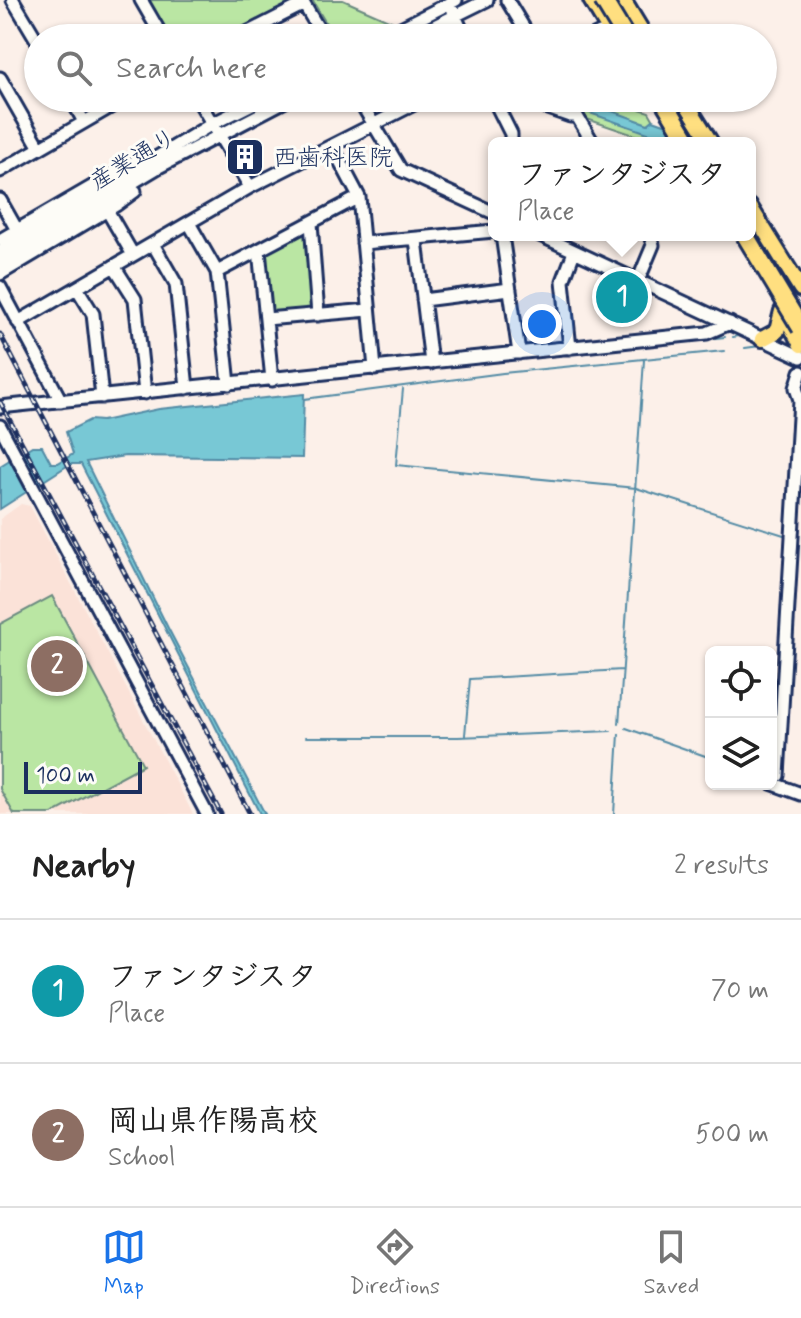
<!DOCTYPE html>
<html lang="en">
<head>
<meta charset="utf-8">
<style>
  :root { --surface:#fff; --page:#f6f6f6; --text:#222; --muted:#767676; --line:#e0e0e0; --accent:#1a73e8 }
  body { margin:0; font-family:Mynerve,"Klee One",sans-serif; background:var(--page); color:var(--text) }
  .controls { position:absolute; right:24px; bottom:24px; display:grid; overflow:hidden; border-radius:12px; box-shadow:0 2px 6px #0004 }
  .controls button { width:72px; height:72px; display:grid; place-items:center; padding:0; border:0; border-bottom:2px solid var(--line); background:var(--surface); color:var(--text); font:40px sans-serif }
  .scale { position:absolute; left:24px; bottom:20px; width:118px; box-sizing:border-box; padding-left:8px; border:4px solid #1b2f5e; border-top:0; font-size:22px; line-height:28px; white-space:nowrap; color:#1b2f5e; -webkit-text-stroke:6px #fdfcf7; paint-order:stroke }
  .you { position:absolute; left:542px; top:324px; width:28px; height:28px; margin:-20px; border:6px solid #fff; border-radius:50%; background:#1a73e8; box-shadow:0 0 0 12px #1a73e833 }
  .badge { display:grid; place-items:center; width:52px; height:52px; border-radius:50%; background:var(--accent); color:#fff; font-size:26px; font-weight:700 }
  .pin { position:absolute; translate:-50% -50%; border:4px solid #fff; box-shadow:0 2px 8px #0006 }
  .popup { position:absolute; left:488px; top:137px; width:268px; height:104px; box-sizing:border-box; display:grid; place-content:center; border-radius:12px; background:var(--surface); filter:drop-shadow(0 2px 6px #0005); font-size:26px; white-space:nowrap; color:var(--muted) }
  .popup b { font-size:30px; color:var(--text) }
  .popup::after { content:''; position:absolute; left:50%; top:100%; margin-left:-16px; border:16px solid transparent; border-top-color:var(--surface) }
  .list { margin:0; padding:0; list-style:none }
  h2 { display:flex; justify-content:space-between; align-items:center; height:104px; margin:0; padding:0 32px; font-size:34px }
  h2 small { font-size:26px; font-weight:400; color:var(--muted) }
  .list li { display:grid; grid-template-columns:52px 1fr auto; gap:24px; align-items:center; box-sizing:border-box; height:144px; padding:0 32px; border-top:2px solid var(--line) }
  .list b { display:block; font-size:30px; white-space:nowrap }
  .list p { margin:0; font-size:26px; white-space:nowrap; color:var(--muted) }
  .list em { font-size:26px; font-style:normal; color:var(--muted) }
  .icon { flex:none; width:44px; height:44px; fill:none; stroke:currentColor; stroke-width:2; stroke-linecap:round; stroke-linejoin:round }
  .map { position:relative; flex:none; width:801px; height:814px; overflow:hidden }
  .search { position:absolute; background:var(--surface); box-shadow:0 2px 6px #0004; left:24px; right:24px; top:24px; height:88px; display:flex; align-items:center; gap:20px; box-sizing:border-box; padding:0 28px; border-radius:44px; color:var(--muted); font-size:30px }
  .sheet { height:392px; background:var(--surface) }
  nav { display:flex; justify-content:space-around; align-items:center; box-sizing:border-box; height:112px; border-top:2px solid var(--line); background:var(--surface); font-size:22px; color:var(--muted) }
  nav a { display:grid; justify-items:center; gap:4px }
  nav .on { color:var(--accent) }
  .map>svg:first-child { display:block }
  .built { fill:#fbe2d8 }
  .green { fill:#bae6a3; stroke:#6a8a80; stroke-width:2 }
  .water { fill:#78c8d5; stroke:#538ba5; stroke-width:2 }
  .lines { fill:none; stroke-linecap:round; stroke-linejoin:round }
  .stream { stroke:#538ba5; stroke-width:2 }
  .minor-casing { stroke:#1b2f5e; stroke-width:17 }
  .major-casing { stroke:#1b2f5e; stroke-width:20 }
  .minor { stroke:#fdfcf7; stroke-width:11 }
  .major { stroke:#ffdf80; stroke-width:14 }
  .rail-casing { stroke:#1b2f5e; stroke-width:5 }
  .rail { stroke:#fdfcf7; stroke-width:2; stroke-dasharray:6; stroke-linecap:butt }
  .highway-bridge-casing { stroke:#1b2f5e; stroke-width:22; stroke-linecap:butt }
  .highway-bridge { stroke:#ffdf80; stroke-width:16 }
  .labels { text-anchor:middle; stroke-width:6; stroke-linejoin:round; paint-order:stroke }
  .poi-label { font-size:24px; fill:#1b2f5e; stroke:#fdfcf7; text-anchor:start }
  .street-label { font-size:24px; fill:#1b2f5e; stroke:#fdfcf7 }
</style>
</head>
<body>
<div class="map">
<svg width="801" height="814" viewBox="0 0 801 814">
  <rect width="100%" height="100%" fill="#fcf0e9"/>
  <filter id="ink" filterUnits="userSpaceOnUse"><feTurbulence type="fractalNoise" baseFrequency=".0125" numOctaves="2"/><feDisplacementMap in="SourceGraphic" scale="16" xChannelSelector="R" yChannelSelector="G"/><feConvolveMatrix kernelMatrix="1 2 1 2 8 2 1 2 1" color-interpolation-filters="sRGB"/></filter>
  <g filter="url(#ink)">
    <path class="built" d="M21,504L30,506L193,814H0V519Z"/>
    <path class="green" d="M148,0H290L289,4L222,38H170Z
      M312,0H343L393,22L383,24L360,38H335Z
      M576,98H607L649,112L667,143H657L584,118Z
      M309,227L315,313L268,318L261,253Z
      M52,596L143,765L52,814H14L0,789V624Z"/>
    <path class="water" d="M546,98H576L648,124L653,120L719,143H677Z
      M304,394L302,458L125,456L86,462L168,628L265,814H260L81,464H70L0,509V466L32,446H42L51,463H58L73,454L66,432L90,420L102,421L159,409Z"/>
    <g class="lines">
      <path class="stream" d="M224,38L290,5
        M87,113L113,98
        M43,138L75,120
        M0,164L31,146
        M733,337L739,336
        M745,348L760,346
        M403,389L396,465L636,488L787,536
        M304,399L503,373L724,351
        M0,414L725,337
        M619,724L644,360
        M626,728L711,758
        M465,735L470,679L622,670
        M306,737H458L611,731
        M614,814L619,734"/>
      <defs>
        <path id="minor" d="M13,0L38,42
          M141,0L163,38
          M507,0L530,38
          M302,1L324,38
          M453,11L465,38
          M237,38L304,4
          M381,38L456,0
          M410,38L487,0
          M590,38L600,33H611
          M0,78L40,148
          M71,98L84,122
          M197,98L250,187
          M358,98L401,170L494,213
          M493,98L511,134V143
          M519,98L570,116H577
          M566,98L593,143
          M332,146L359,197L375,369
          M0,171L126,98
          M0,200L17,230
          M107,210L133,255
          M189,223L217,272L229,384
          M311,223L318,315
          M502,235L519,353
          M540,235L801,357
          M0,240L138,160L152,161
          M416,240L431,363
          M363,243L494,231
          M153,244L176,284L187,388
          M259,250L272,380
          M0,252L212,124L264,98
          M0,262L157,168L291,98
          M114,266L135,299L145,393
          M217,272L359,197
          M0,274L116,205L135,191
          M638,281L653,245L650,235
          M0,287L61,401
          M77,288L93,314L102,397
          M423,300L510,289
          M266,319L369,310
          M18,322L250,187L426,98
          M570,348L563,281L574,252
          M0,407L707,333L730,323
          M0,426L207,814
          M778,776L800,400L796,388L801,372
          M771,783L801,794"/>
        <path id="major" d="M591,0L614,38
          M623,0L646,38
          M683,98L711,143
          M750,207L801,289
          M786,317L801,345
          M762,339L777,331L782,311"/>
      </defs>
      <use href="#minor" class="minor-casing"/>
      <use href="#major" class="major-casing"/>
      <use href="#minor" class="minor"/>
      <use href="#major" class="major"/>
      <defs>
        <path id="rail" d="M0,334L250,814
          M0,402L221,814"/>
      </defs>
      <use href="#rail" class="rail-casing"/>
      <use href="#rail" class="rail"/>
      <defs>
        <path id="highway-bridge" d="M603,0L626,38
          M662,98L689,143
          M745,235L801,328"/>
      </defs>
      <use href="#highway-bridge" class="highway-bridge-casing"/>
      <use href="#highway-bridge" class="highway-bridge"/>
    </g>
  </g>
  <defs>
    <symbol id="building-square" viewBox="-11 -11 22 22"><rect x="-9" y="-9" width="18" height="18" rx="4" fill="#1b2f5e" stroke="#fdfcf7"/><path d="M-4-6H4V6H1V3H-1V6H-4ZM-2.5-4.3h1.7v1.8h-1.7ZM.8-4.3h1.7v1.8H.8ZM-2.5-1h1.7V.8h-1.7ZM.8-1h1.7V.8H.8Z" fill="#fff"/></symbol>
  </defs>
  <g fill-rule="evenodd">
    <use href="#building-square" x="223" y="135" width="44" height="44"/>
  </g>
  <g class="labels">
    <g class="poi-label">
      <text x="273" y="165">西歯科医院</text>
    </g>
    <g class="street-label">
      <text transform="translate(133 159) rotate(-31)" y="8">産業通り</text>
    </g>
  </g>
</svg>
<div class="controls">
<button><svg class="icon" aria-label="locate" viewBox="0 0 24 24"><circle cx="12" cy="12" r="6"/><path d="M12 2v4M12 18v4M2 12h4M18 12h4"/></svg></button>
<button><svg class="icon" aria-label="layers" viewBox="0 0 24 24"><path d="M12 4l9 5-9 5-9-5zM3 14l9 5 9-5"/></svg></button>
</div>
<div class="scale">100 m</div>
<div class="you"></div>
<div class="pin badge" style="left:622px;top:297px;background:#0f9aa8">1</div>
<div class="popup"><b>ファンタジスタ</b>Place</div>
<div class="pin badge" style="left:57px;top:666px;background:#8d6e63">2</div>
<div class="search"><svg class="icon" aria-label="search" viewBox="0 0 24 24"><circle cx="10" cy="10" r="6"/><path d="M15 15l6 6"/></svg>Search here</div>
</div>
<section class="sheet">
<h2>Nearby<small>2 results</small></h2>
<ul class="list">
<li><span class="badge" style="background:#0f9aa8">1</span><div><b>ファンタジスタ</b><p>Place</p></div><em>70 m</em></li>
<li><span class="badge" style="background:#8d6e63">2</span><div><b>岡山県作陽高校</b><p>School</p></div><em>500 m</em></li>
</ul>
</section>
<nav>
<a class="on"><svg class="icon" aria-label="map" viewBox="0 0 24 24"><path d="M3 6l6-2 6 2 6-2v14l-6 2-6-2-6 2zM9 4v14M15 6v14"/></svg>Map</a>
<a><svg class="icon" aria-label="directions" viewBox="0 0 24 24"><path d="M12 3l9 9-9 9-9-9zM9 14v-3h6M13 9l2 2-2 2"/></svg>Directions</a>
<a><svg class="icon" aria-label="saved" viewBox="0 0 24 24"><path d="M7 4h10v16l-5-4-5 4z"/></svg>Saved</a>
</nav>
</body>
</html>
